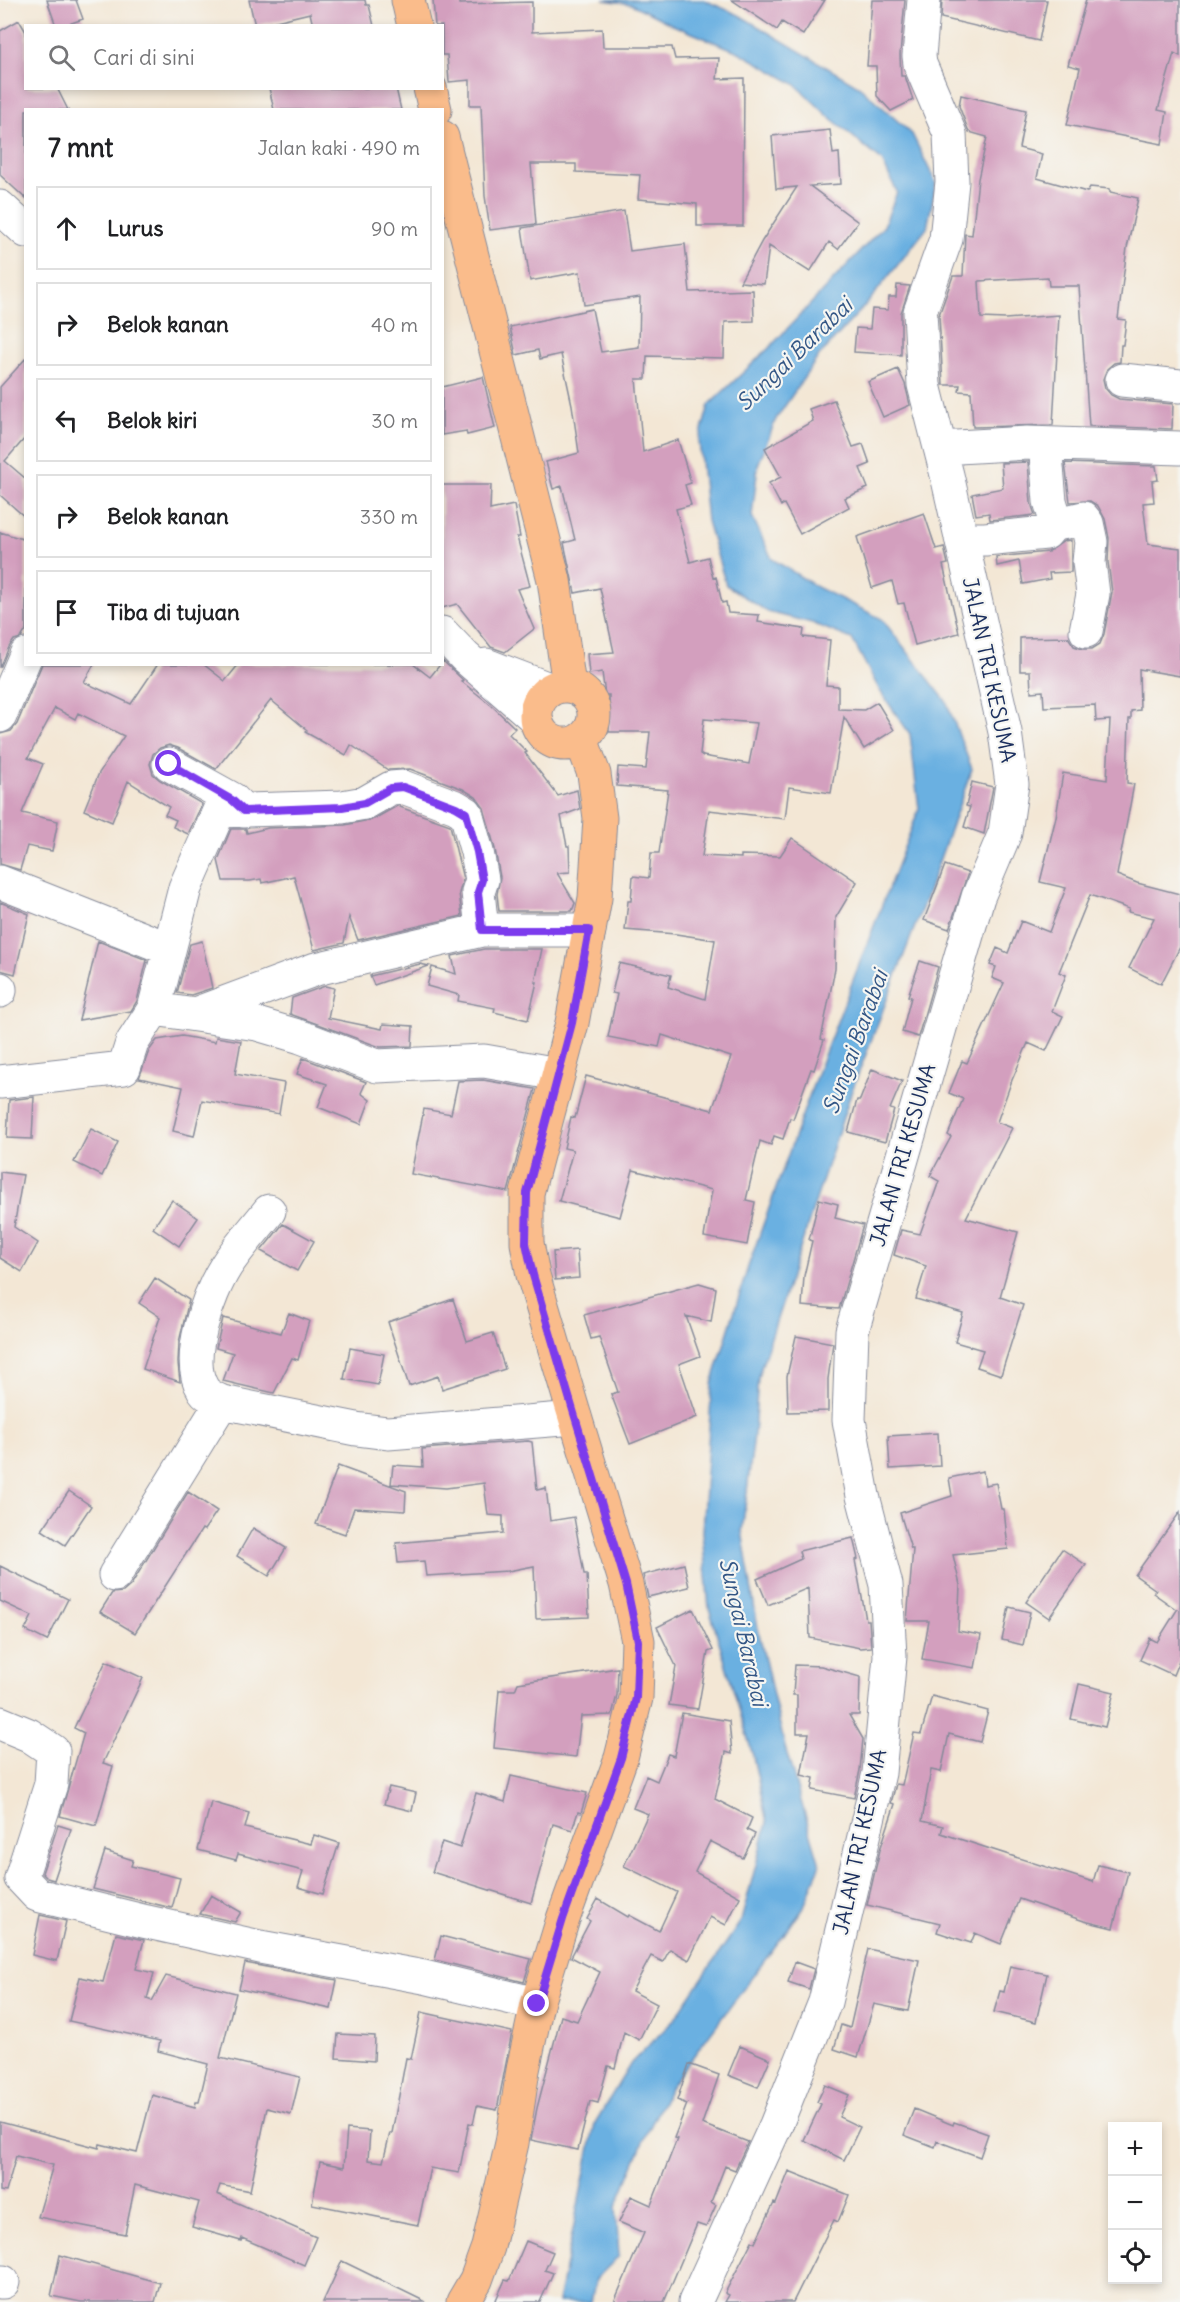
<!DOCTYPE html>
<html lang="id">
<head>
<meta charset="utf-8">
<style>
  :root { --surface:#fff; --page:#f6f6f6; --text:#202124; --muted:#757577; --line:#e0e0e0 }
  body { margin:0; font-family:Delius,sans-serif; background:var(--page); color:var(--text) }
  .controls { position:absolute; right:18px; bottom:18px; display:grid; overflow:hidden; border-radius:0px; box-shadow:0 3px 9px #0003 }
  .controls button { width:54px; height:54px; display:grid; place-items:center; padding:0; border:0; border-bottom:2px solid var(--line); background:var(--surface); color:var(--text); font:30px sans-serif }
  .stop { position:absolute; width:18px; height:18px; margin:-14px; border:4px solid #7c3aed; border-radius:50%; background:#fff }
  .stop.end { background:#7c3aed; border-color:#fff; box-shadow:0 2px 6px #0008 }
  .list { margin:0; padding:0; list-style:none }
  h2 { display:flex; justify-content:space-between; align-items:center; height:78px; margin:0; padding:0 24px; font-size:26px }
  h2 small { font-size:20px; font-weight:400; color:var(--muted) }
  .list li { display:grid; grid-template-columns:39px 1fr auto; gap:18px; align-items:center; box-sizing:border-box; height:84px; margin:0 12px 12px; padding:0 12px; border:2px solid var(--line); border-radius:0px }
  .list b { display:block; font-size:22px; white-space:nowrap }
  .list em { font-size:20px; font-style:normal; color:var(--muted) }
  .icon { flex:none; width:33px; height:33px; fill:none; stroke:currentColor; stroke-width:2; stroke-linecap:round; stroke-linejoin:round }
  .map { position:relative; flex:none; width:1180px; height:2302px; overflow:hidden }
  .search { position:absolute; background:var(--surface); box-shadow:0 3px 9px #0003; left:24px; top:24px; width:420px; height:66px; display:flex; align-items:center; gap:15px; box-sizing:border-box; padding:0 21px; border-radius:0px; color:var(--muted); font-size:22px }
  .panel { position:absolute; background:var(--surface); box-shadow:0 3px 9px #0003; left:24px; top:108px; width:420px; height:558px; border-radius:0px }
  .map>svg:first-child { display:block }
  .water { fill:#6ab0e1; stroke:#4270a0; stroke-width:1.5 }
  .building { fill:#d39fbe; fill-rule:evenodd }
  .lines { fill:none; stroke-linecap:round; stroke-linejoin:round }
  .minor-casing { stroke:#878b9a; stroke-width:35 }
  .major-casing { stroke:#878b9a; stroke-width:35 }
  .minor { stroke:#fff; stroke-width:33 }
  .major { stroke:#fabc8b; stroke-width:33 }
  .route { stroke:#7c3aed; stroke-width:8 }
  .labels { text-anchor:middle; stroke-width:4.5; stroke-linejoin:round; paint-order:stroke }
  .street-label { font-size:21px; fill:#1b2f5e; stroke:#f6f6f2 }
  .water-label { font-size:22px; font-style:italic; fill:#335685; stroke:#f6f6f2 }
</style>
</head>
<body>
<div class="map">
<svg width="1180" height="2302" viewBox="0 0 1180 2302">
  <rect width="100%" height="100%" fill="#f6f6f2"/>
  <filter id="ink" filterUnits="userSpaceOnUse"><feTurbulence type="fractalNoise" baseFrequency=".0167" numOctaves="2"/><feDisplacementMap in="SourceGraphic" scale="12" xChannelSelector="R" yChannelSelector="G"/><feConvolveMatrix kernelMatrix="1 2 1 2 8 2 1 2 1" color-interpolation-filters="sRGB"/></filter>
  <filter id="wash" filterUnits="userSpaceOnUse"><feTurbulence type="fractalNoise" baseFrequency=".008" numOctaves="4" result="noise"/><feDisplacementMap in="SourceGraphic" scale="24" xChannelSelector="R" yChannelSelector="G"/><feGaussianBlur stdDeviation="1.35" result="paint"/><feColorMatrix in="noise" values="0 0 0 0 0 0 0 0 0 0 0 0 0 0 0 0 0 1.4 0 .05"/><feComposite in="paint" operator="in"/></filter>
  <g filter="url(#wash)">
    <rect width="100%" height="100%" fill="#f3e7d5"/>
    <path class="water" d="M604,0H704L739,15L860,87L912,134L936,183L927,228L869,301L818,357L776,419L758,465L752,516L772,559L817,587L882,619L946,701L972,769L927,895L851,1093L758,1377L754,1435L742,1531L758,1629L785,1747L820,1865L803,1909L671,2086L645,2137L616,2207L619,2256L596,2279L591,2302H558L595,2123L631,2063L674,2020L741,1921L767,1823L753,1756L709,1608L702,1532L712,1384L748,1267L818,1071L919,809L910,734L880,691L852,639L812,623L768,612L726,585L707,521L699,441L709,405L770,347L884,226L897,192L882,161L827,115L795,84L739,52L675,26L631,4Z"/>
    <g id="blocks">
      <path class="building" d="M47,0H76L83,19L63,26H56Z
        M249,0H365L366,5H369L374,26H313L310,13L255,26Z
        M433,0H459V4L532,2V32L602,29L603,47H672L675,59L719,58L717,79L744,78L743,226H697V204L638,199L640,175L576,172V164H531L536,224L490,230L485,196L481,105H470V80L449,82L447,55H442V26H435Z
        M732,0H825L803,35L782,22L777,30Z
        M872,0H905L900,55L901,76H905L913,100L891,111L877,96L876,66H867Z
        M942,0H1047L1039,41L941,18Z
        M1086,0H1180V56L1174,53L1158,110L1167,112L1162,144L1067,125L1080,68L1068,65Z
        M19,20L26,32V88H57L68,110H26V199L0,175V31Z
        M269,88H396L401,110H274Z
        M961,95L1026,110L1019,148L1042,154L1037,178L1087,192L1090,187L1110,189V192L1138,198L1127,248L1118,319L1126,320L1123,345H1121L1120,362L1114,363L1107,369L1103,379L1105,388L1111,395L1119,399L1173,404L1172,429L1089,426L1079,286H1049L1048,277L979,281L981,318L1005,319L1059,315L1053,425L973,427L971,392L959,391L960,385H943L939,315L953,276H963L965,234L972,235L978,179L987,137L969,132L959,106Z
        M830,130L833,154L839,153L841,184L810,186L858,222L838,249L829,242L810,272L769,246L764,284L740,282L762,241L797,187L776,189L772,136Z
        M624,211L630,251L685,244L690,292L753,290L754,321L725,322L724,358L647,356L646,379H636L643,452L678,440L691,483L685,485L691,505L676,509L690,562L708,557L713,578L716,577L722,603L726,602L728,613L759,615L758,622L804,629L803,637L830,640L826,685L838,686V709L864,710L877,702L894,730L864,749L844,717L831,793L789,787L785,819L709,810L702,856L741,858V855L780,856L792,838L857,882L836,917L835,969L821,1039L824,1040L814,1070L811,1069L793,1119L790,1118L783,1139L774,1136L771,1145L760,1141L746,1200L755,1202L747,1245L704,1237L712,1190L633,1170L620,1217L559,1201L573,1150L564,1148L571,1117L575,1118L586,1076L712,1110L731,1057L662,1035L659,1047L608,1037L617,994L612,993L619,963L671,975L668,987L705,999L715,940L676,934L625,930L628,901H631L633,876L649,878L651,853H659L668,790L617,786L618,767L646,769L650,732H609V695H605L602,672L589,674L587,654L614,652L600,588L575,593L564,543L575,540L562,486L553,489L546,462L579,453L572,405L561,354L540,359L538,350L516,355L510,327L592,309L601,352L639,347L640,297L584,305L580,272L530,281L522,228ZM704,719L757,723L749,764L703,756L700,754Z
        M897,285L910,286L901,313V355L854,352L856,328L870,329L872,309L888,310L889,297H896Z
        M26,358V437L5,461L26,479V518L0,495V387Z
        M898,369L905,384L910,405L883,417L868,382Z
        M483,377L495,428L467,435L466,431L442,435V387Z
        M834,400L853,447L863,444L870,464L860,468L868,488L845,498L849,507L800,534L784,504L781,506L769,483L781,477L765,448L813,421L809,409Z
        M1028,462L1031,503L1035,515L990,520L989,513L976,515L972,494L1003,488L1001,463Z
        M1065,463L1156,466L1158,480L1152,481L1154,502L1143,503L1148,544L1180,548V676L1139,669L1140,710L1131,711V719H1129L1127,783L1134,784L1117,875L1137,883L1180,894V947L1161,984L1129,968L1154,918L1128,912L1129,909L1090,895L1059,972L1066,975L1052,1011L1063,1016L1046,1051L1028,1043L1012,1080L997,1122L1012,1128L966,1218L1018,1232L1000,1297L1023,1305L1001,1375L977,1367L983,1350L955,1342L963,1313L916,1299L926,1266L894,1255L901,1230L920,1234L939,1181L930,1176L951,1137L948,1135L963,1099L949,1093L962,1061L967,1063L1004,983L992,978L996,967L990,965L997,948L1008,953L1021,921L1049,932L1066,888L1040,882L1056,817L1063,773L1107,780L1110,720L1096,721L1095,705L1044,707L1043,691L1031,692L1030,671H1020V638L1068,637L1074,646L1083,649H1092L1100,644L1104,634L1112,592L1108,562L1109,538L1105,519L1098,506L1090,501L1070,502Z
        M442,485H491L490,510L514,505L520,537H517L530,586L517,589L534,629L505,652L491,647L457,604L442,608Z
        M924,513L936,549L944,547L948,564L943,565L959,633L915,645L904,603L898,604L892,581L872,588L857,537Z
        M0,532L26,540V630L21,638L14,640L9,647L0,668Z
        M1071,540V572L1049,573L1050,579L1023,584L1019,561L997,566L996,557L1048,552L1064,541Z
        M443,661L463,680L461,681L491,705L515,728L509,734L527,752L525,753L558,796L577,790L580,809L561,816L567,846H569L570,872L557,873L575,903L572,911H499L497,894L500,877L495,849L484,808L476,797L463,789L410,769L388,770L351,745L346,755L305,732L307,730L271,700L216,769L178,748L169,745L160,748L153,754L150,764L153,774L160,780L202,804L188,834L173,827L176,820L165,815L169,807L128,781L112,822L84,810L99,773L124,736L78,713L75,719L55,708L28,758L43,764L22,813L58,821L52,851L27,846L20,870L0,864V734L11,731L17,724L42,664H94L84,682L131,704L158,664H203L225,681L239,664H413L430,677Z
        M972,782L993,787L984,834L964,827L970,807L966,806Z
        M397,806L450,825L463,879L459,893L462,916L358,940L349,917L344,943L314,950L294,876L262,883L261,879L250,881H223L218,860L231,829H246L247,833L268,828L345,825L374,819Z
        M945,865L968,873L949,929L924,920Z
        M0,902L29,914L15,974L0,970Z
        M98,941L147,960L137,1001L131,1011L79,1020Z
        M202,941L212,988L191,995L177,993L190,944Z
        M484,949H542L535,982H537L528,1020L494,1012L495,1008L458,1001L459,995L427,986L432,967L456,974L452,956Z
        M920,961L938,967L918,1037L902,1032L911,997L908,996Z
        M420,964L429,966L374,985L370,976Z
        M325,986L334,988L328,1018L382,1029L383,1024L413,1026L412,1046L380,1047L290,1014L292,998Z
        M182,1036L215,1042L216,1037L241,1041L235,1074L284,1083L279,1114L202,1100L194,1136L173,1131L183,1087L139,1078L149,1051L157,1040Z
        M303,1058L366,1082L361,1093L370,1100L361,1124L318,1107L327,1084L297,1074Z
        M872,1069L902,1081L890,1109L894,1110L885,1142L848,1132L857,1100H860Z
        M483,1080L535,1089L508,1192L411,1174L424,1109L451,1114L458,1081Z
        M34,1097L32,1139L7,1138L9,1100Z
        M91,1129L118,1142L102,1176L74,1162Z
        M0,1172L23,1175L14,1227L38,1243L22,1272L0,1258Z
        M819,1199L838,1204L835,1218L863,1225L839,1309L802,1306L804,1276L812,1241L809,1240Z
        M172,1200L198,1218L179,1246L153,1228Z
        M283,1224L314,1241L297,1271L261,1251Z
        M577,1250L579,1278L555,1280L553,1252Z
        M155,1278L189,1300L179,1342L178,1363L180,1382L143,1369L160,1317L139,1303Z
        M699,1283L716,1288L711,1322L686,1316L700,1356L679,1364L697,1417L630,1444L611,1394L618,1392L599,1337L591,1339L584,1315Z
        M453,1299L467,1341L493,1333L505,1369L442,1389L438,1376L409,1386L388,1322Z
        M289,1313L309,1321L298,1360L292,1358L274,1393L223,1381L233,1353L216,1348L223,1318L281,1333Z
        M796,1336L833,1343L828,1379V1411L788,1412L787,1376Z
        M350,1348L384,1354L378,1385L344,1379Z
        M938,1433L940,1466L890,1469L888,1436Z
        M528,1441L532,1442L537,1490L546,1488L550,1521L574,1517L584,1574H587L589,1617L536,1619L534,1566L508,1571L426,1576L424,1561L398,1563L396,1543L503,1533V1516L488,1515L484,1483L446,1488L391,1484L393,1465L423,1467L422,1449Z
        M338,1466L406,1491L405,1511L354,1508L345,1534L316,1524Z
        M983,1471L985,1485L996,1483L1001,1509H1004L1008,1549L953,1555L960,1585L958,1631L981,1635L975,1668L922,1659L929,1621H907L913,1549H911L900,1513L952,1496L949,1478Z
        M69,1491L91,1506L65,1545L42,1530Z
        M188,1492L217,1511L204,1530L202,1529L135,1633L100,1612L112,1593L123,1592L131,1585Z
        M1180,1512V1658L1173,1675L1140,1660L1150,1638L1157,1642L1177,1610L1153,1593L1156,1590L1135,1575Z
        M253,1528L286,1548L269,1576L237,1556Z
        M853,1538L858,1559L855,1560L863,1603L866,1620H869L871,1647L860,1648L810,1638L808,1588L768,1605L757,1579L801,1559L799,1551Z
        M1062,1549L1086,1565L1049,1618L1026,1602Z
        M684,1564L689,1587L648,1597L643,1575Z
        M0,1566L68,1599L47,1641L25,1630L32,1616L0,1601Z
        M1009,1607L1030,1612L1023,1645L1002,1640Z
        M693,1609L713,1650L708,1652L698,1709L669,1705L676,1666L657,1627Z
        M106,1661L143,1678L103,1763L113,1766L96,1826L60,1816L84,1733L74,1728Z
        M795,1665L821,1666L860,1677L859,1715H849L863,1739L860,1770L854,1798L812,1790L814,1778L801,1775L809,1733H797V1695H793Z
        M618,1668L617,1695L612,1715L581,1716L576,1757L494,1748L499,1690H515L518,1683Z
        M1079,1684L1114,1692L1105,1727L1071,1719Z
        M932,1696L988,1711L980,1742L949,1734L941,1772L931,1770L922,1821L943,1826L941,1833L950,1836L1093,1882L1098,1865L1128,1872L1113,1928L1084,1921L1019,1899L1001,1944L975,1933L971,1943L937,1932L940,1923L867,1905L880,1850L895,1804L891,1803L896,1784L902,1785L914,1733L921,1734Z
        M682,1713L729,1721L732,1754L726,1752L715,1799L752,1818L747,1830L755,1834L743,1858L710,1841L695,1872L740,1897L726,1925L710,1917L689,1960L670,1949L663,1962L651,1956L632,1991L657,2004L639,2040L624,2032L615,2068L608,2066L598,2103L590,2101L578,2150L531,2140L537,2108L561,2016L577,2021L600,1972L571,1957L590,1921L587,1919L598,1899L628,1917L629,1915L659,1931L677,1892L624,1866L648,1814L633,1808L646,1776L657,1781L668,1754L674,1756Z
        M511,1776L587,1793L581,1813L578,1812L572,1830L553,1824L531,1903L432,1872L442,1842L460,1848L476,1793L505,1802Z
        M389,1787L416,1793L412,1811L384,1804Z
        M211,1802L249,1813L245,1828L311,1844L314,1835L339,1843L323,1894L298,1887L303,1871L238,1854L236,1860L198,1850Z
        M58,1825L71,1829L54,1880L47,1878L42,1873Z
        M105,1851L133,1860L131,1866L180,1878L172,1908L93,1889Z
        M211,1895L241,1912L235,1922L200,1914Z
        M40,1915L66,1921L57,1961L32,1955Z
        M116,1934L144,1940L136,1969L154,1973L147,1999L152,2001L166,1976L236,1993L220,2058L300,2077L291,2114L267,2108L250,2191L220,2185L217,2194L316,2237L304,2265L242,2238L241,2241L192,2227L199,2202L135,2185L125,2234L38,2217L53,2165L16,2156L6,2192L0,2191V2122L99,2148L100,2144L137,2153L152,2095L195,2107L196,2102H199L208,2064L158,2051L160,2041L69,2021L80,1977L103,1982Z
        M441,1936L531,1959L524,1982L435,1960Z
        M868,1949L919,1960L908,2011L874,2004L858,2057L834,2049L841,2025L850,2028Z
        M795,1962L814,1969L809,1989L788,1982Z
        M245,1963L337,1980L331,2009L239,1989Z
        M1010,1966L1047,1974L1036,2022L994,2012L1000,1991L1004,1992Z
        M421,2012L512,2032L497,2110L477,2106L473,2124L469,2123L459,2173L430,2168L418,2225L312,2204L320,2162L344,2167L347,2129L370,2131L368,2160L383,2162L390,2133H392L406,2058L411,2059Z
        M338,2034L375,2036L374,2061L336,2058Z
        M740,2046L770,2059L758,2087L728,2075Z
        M689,2064L719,2075L702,2124L748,2142L735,2170L725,2166L711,2202L716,2205L706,2227L697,2224L664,2302H614L644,2233L619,2222L631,2196L651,2205L677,2139L674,2138L687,2104L677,2100Z
        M825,2085L849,2095L839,2117L860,2127L844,2160L804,2140L821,2104L817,2102Z
        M914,2109L953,2125L954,2122L988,2134L980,2157L937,2141L935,2147L904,2135Z
        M789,2171L849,2195L838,2222L834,2220L793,2302H725L729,2295L725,2293L752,2241L755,2243L774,2203L776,2204Z
        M526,2241L553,2252L545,2270L553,2273L540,2302H495L505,2280L509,2281Z
        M60,2255L160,2283L155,2302H81L51,2296Z
        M342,2261L426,2302H323Z"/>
    </g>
  </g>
  <g filter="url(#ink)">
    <use href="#blocks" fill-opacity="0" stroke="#878b9a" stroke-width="1.5"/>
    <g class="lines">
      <defs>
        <path id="minor" d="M0,207L26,231
          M1122,380L1180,386
          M1045,444L1050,501L1056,521L1062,523L1083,518L1087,523L1091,542L1089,562L1093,594L1086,631
          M940,448L1027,443L1180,448
          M961,538L985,539L1046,533L1056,521
          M442,633L465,657L536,719
          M486,665L549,689
          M0,716L26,655
          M169,764L232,799L244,811
          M0,882L169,949
          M482,930L478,892L482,880L477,852L466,813L456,807L403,787L391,788L365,803L342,807L219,811L185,888L154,1009L257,1024L301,1037L377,1066L484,1061L558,1074
          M0,989V991
          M195,1014L316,969L482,930H589
          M0,1082L124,1068L132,1043L154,1009
          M222,1402C216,1399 206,1395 203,1389C184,1359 209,1293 226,1266C238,1247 255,1229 269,1211
          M115,1575L222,1402L356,1429L388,1433L575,1418
          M0,1723L29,1735L53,1751L51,1784L21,1878L37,1895L143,1921L260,1947L424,1977L537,2004
          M0,2282H3
          M695,2302L776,2125L825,2002L879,1773L890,1656L886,1585L863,1496L849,1420L852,1331L978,897L1005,833L1012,784L1005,732L947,475L924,385L920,312L946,239L952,182L950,134L920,64L919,56L924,0"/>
        <path id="major" d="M408,0L414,26
          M430,88L435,110
          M442,137L554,580L569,686
          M536 715a29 29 0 1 1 58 0a29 29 0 1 1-58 0Z
          M463,2302L476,2280L488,2247L512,2143L523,2070L537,2004L563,1919L621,1758L636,1698L638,1641L626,1584L572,1407L533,1275L527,1243V1193L572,1023L595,898L600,818L594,774L581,739"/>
      </defs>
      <use href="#minor" class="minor-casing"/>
      <use href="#major" class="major-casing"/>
      <use href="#minor" class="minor"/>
      <use href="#major" class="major"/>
    </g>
  </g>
  <g class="lines" filter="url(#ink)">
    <path class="route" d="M169,764L232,800L244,811L342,807L365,803L391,788L403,787L456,807L466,813L477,852L482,880L478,892L482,930H589L572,1023L527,1193L526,1243L533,1275L572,1407L626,1584L638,1641L636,1698L621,1758L563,1919L537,2004"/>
  </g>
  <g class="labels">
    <g class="street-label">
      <text transform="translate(989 670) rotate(78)" y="7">JALAN TRI KESUMA</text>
      <text transform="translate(903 1155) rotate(-74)" y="7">JALAN TRI KESUMA</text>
      <text transform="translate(860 1842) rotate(-78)" y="7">JALAN TRI KESUMA</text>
    </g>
    <g class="water-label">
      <text transform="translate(794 354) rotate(-44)" y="8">Sungai Barabai</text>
      <text transform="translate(855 1042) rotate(-70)" y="8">Sungai Barabai</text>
      <text transform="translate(744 1632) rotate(77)" y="8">Sungai Barabai</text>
    </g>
  </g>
</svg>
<div class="controls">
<button>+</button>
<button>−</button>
<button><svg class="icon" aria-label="locate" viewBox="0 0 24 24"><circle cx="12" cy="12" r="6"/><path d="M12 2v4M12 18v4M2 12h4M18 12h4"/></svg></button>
</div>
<div class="stop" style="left:169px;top:764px"></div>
<div class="stop end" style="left:537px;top:2004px"></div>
<div class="search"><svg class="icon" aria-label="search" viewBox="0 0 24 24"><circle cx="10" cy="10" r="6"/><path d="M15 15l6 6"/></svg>Cari di sini</div>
<section class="panel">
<h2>7 mnt<small>Jalan kaki · 490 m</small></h2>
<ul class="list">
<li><svg class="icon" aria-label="ahead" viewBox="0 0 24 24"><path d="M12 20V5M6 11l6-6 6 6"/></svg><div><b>Lurus</b></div><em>90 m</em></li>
<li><svg class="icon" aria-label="right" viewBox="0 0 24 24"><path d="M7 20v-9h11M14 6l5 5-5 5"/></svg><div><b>Belok kanan</b></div><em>40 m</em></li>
<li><svg class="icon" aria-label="left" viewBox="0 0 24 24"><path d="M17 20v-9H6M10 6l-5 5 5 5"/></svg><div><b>Belok kiri</b></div><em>30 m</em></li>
<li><svg class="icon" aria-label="right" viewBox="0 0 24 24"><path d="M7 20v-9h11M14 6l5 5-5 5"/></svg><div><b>Belok kanan</b></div><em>330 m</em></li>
<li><svg class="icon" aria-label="arrive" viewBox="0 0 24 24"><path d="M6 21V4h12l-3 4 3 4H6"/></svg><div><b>Tiba di tujuan</b></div></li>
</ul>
</section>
</div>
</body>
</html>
